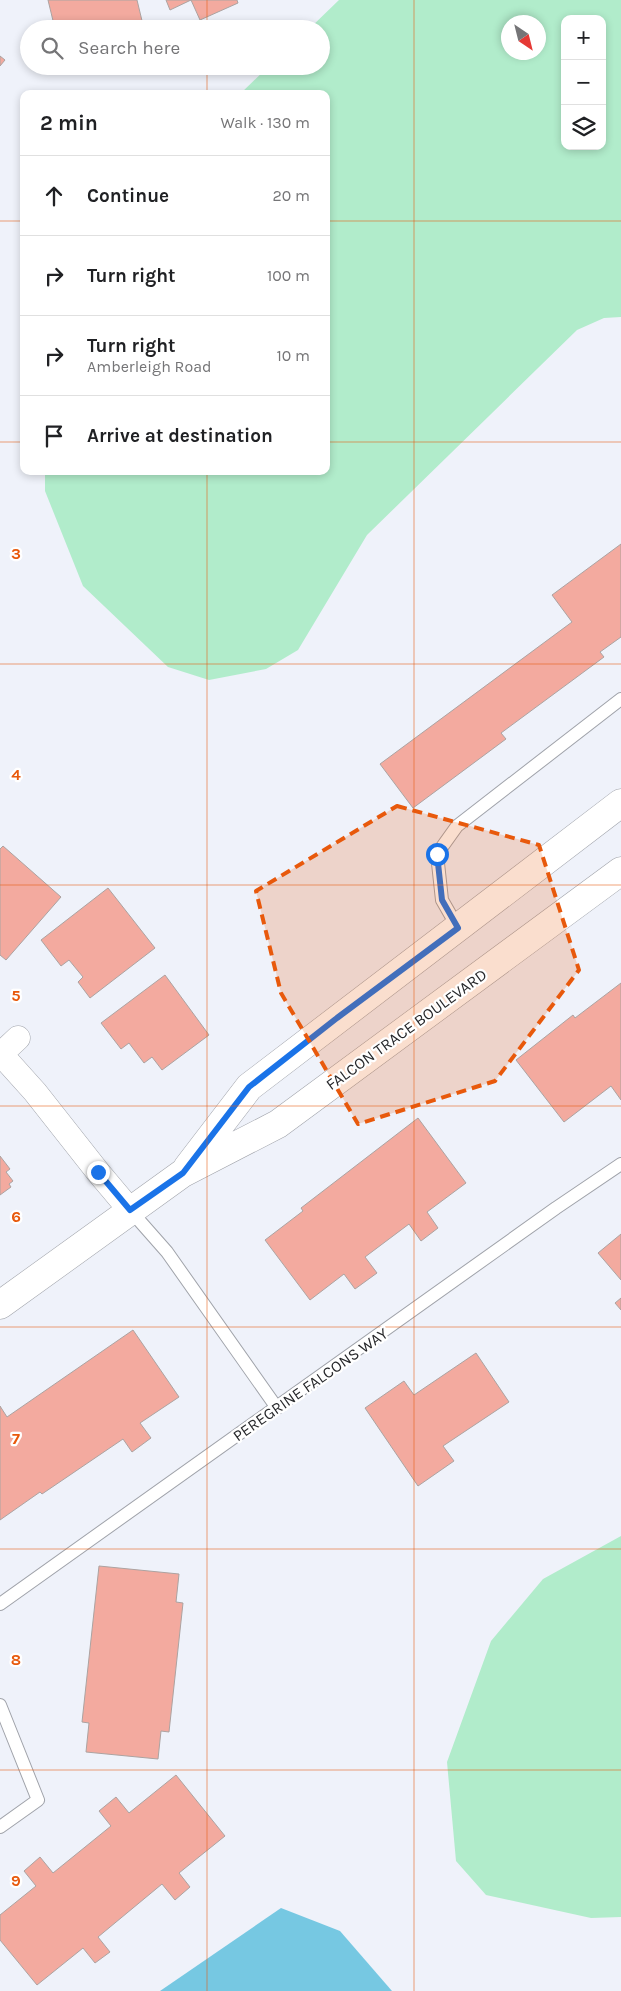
<!DOCTYPE html>
<html lang="en">
<head>
<meta charset="utf-8">
<style>
  :root { --surface:#fff; --page:#f6f6f6; --text:#202124; --muted:#757577; --line:#e0e0e0 }
  body { margin:0; font-family:Karla,sans-serif; background:var(--page); color:var(--text) }
  .controls { position:absolute; right:15px; top:15px; display:grid; overflow:hidden; border-radius:10px; box-shadow:0 2px 8px #0003 }
  .controls button { width:45px; height:45px; display:grid; place-items:center; padding:0; border:0; border-bottom:1px solid var(--line); background:var(--surface); color:var(--text); font:25px sans-serif }
  .compass { position:absolute; left:501px; top:15px; width:45px; height:45px; border-radius:50%; background:var(--surface); box-shadow:0 2px 8px #0003; rotate:145deg }
  .stop { position:absolute; width:15px; height:15px; margin:-11px; border:4px solid #1a73e8; border-radius:50%; background:#fff }
  .stop.end { background:#1a73e8; border-color:#fff; box-shadow:0 1px 5px #0008 }
  .list { margin:0; padding:0; list-style:none }
  h2 { display:flex; justify-content:space-between; align-items:center; height:65px; margin:0; padding:0 20px; font-size:21px }
  h2 small { font-size:16px; font-weight:400; color:var(--muted) }
  .list li { display:grid; grid-template-columns:32px 1fr auto; gap:15px; align-items:center; box-sizing:border-box; height:80px; padding:0 20px; border-top:1px solid var(--line) }
  .list b { display:block; font-size:19px; white-space:nowrap }
  .list p { margin:0; font-size:16px; white-space:nowrap; color:var(--muted) }
  .list em { font-size:16px; font-style:normal; color:var(--muted) }
  .icon { flex:none; width:28px; height:28px; fill:none; stroke:currentColor; stroke-width:2; stroke-linecap:round; stroke-linejoin:round }
  .map { position:relative; flex:none; width:621px; height:1991px; overflow:hidden }
  .search { position:absolute; background:var(--surface); box-shadow:0 2px 8px #0003; left:20px; top:20px; width:310px; height:55px; display:flex; align-items:center; gap:12px; box-sizing:border-box; padding:0 18px; border-radius:28px; color:var(--muted); font-size:19px }
  .panel { position:absolute; background:var(--surface); box-shadow:0 2px 8px #0003; left:20px; top:90px; width:310px; height:385px; border-radius:10px }
  .map>svg:first-child { display:block }
  .green { fill:#b1eccb; fill-rule:evenodd }
  .water { fill:#76c8e2 }
  .building { fill:#f3aa9f; stroke:#aca3a1 }
  .lines { fill:none; stroke-linecap:round; stroke-linejoin:round }
  .service-casing { stroke:#a0a3aa; stroke-width:14 }
  .minor-casing { stroke:#a0a3aa; stroke-width:25 }
  .tertiary-casing { stroke:#a0a3aa; stroke-width:29 }
  .service { stroke:#fff; stroke-width:12 }
  .minor { stroke:#fff; stroke-width:24 }
  .tertiary { stroke:#fff; stroke-width:28 }
  .route { stroke:#1a73e8; stroke-width:6 }
  .marked { fill:#e8590c; fill-opacity:0.2; stroke:#e8590c; stroke-width:4; stroke-dasharray:10 6; stroke-linejoin:round }
  .grid { fill:none; stroke:#e8590c; stroke-width:1; stroke-opacity:0.55 }
  .labels { text-anchor:middle; stroke-width:4.5; stroke-linejoin:round; paint-order:stroke }
  .street-label { font-size:16px; fill:#27282b; stroke:#fff }
  .grid-label { font-size:16px; text-anchor:middle; font-weight:bold; fill:#e8590c; stroke:#fff; stroke-width:4.5; stroke-linejoin:round; paint-order:stroke }
</style>
</head>
<body>
<div class="map">
<svg width="621" height="1991" viewBox="0 0 621 1991">
  <rect width="100%" height="100%" fill="#eff2fa"/>
  <path class="green" d="M339,0H621V317L604,318L577,330L367,535L298,650L266,669L209,680L168,667L83,586L45,491V471H326V94H240L269,66H321V29H309ZM565,19H602V146H565ZM508,22H538V52H508Z
    M621,1536V1917L591,1918L486,1895L456,1861L447,1762L491,1641L543,1579Z"/>
  <path class="water" d="M281,1908L340,1931L392,1991H160Z"/>
  <path class="building" d="M48,0H137L144,29H55Z
    M166,0H237L238,3L200,20L191,0L170,10Z
    M0,56L5,60L0,66Z
    M621,544V637L600,652L604,657L501,733L506,739L413,808L380,764L572,622L552,595Z
    M3,846L61,897L6,960L0,955V849Z
    M108,888L155,948L90,998L78,982L83,977L69,960L61,966L41,940Z
    M165,975L209,1035L162,1070L152,1057L144,1063L129,1043L121,1049L101,1023Z
    M621,983V1100L611,1086L564,1122L516,1060L573,1015L575,1018Z
    M418,1118L466,1183L427,1212L438,1228L421,1241L409,1224L365,1257L377,1273L355,1289L344,1274L310,1300L265,1240L303,1211L301,1208Z
    M0,1156L10,1169L6,1172L13,1181L9,1184L11,1187L0,1195Z
    M621,1234V1280L598,1253Z
    M621,1298V1310L615,1303Z
    M133,1330L179,1397L140,1423L151,1438L132,1452L123,1439L42,1494L40,1492L0,1520V1406L7,1417Z
    M476,1353L509,1402L443,1446L454,1461L418,1486L365,1408L404,1381L414,1395Z
    M99,1566L179,1574L176,1602L183,1603L169,1732L161,1731L158,1759L86,1752L89,1723L82,1722Z
    M176,1775L225,1836L179,1873L190,1887L175,1900L162,1884L98,1937L110,1952L95,1963L83,1948L37,1985L0,1940V1915L36,1886L24,1871L40,1857L53,1873L111,1826L99,1811L116,1797L129,1813Z"/>
  <g class="lines">
    <defs>
      <path id="service" d="M458,928L442,900L437,854L457,826L621,699
        M130,1210L167,1252L277,1408
        M0,1604L556,1208L621,1164
        M0,1705L38,1800L0,1827"/>
      <path id="minor" d="M0,1053L35,1092L98,1172L130,1210
        M1,1054L18,1038"/>
      <path id="tertiary" d="M187,1168L249,1087L621,803
        M0,1305L183,1173L278,1124L621,871"/>
    </defs>
    <use href="#service" class="service-casing"/>
    <use href="#minor" class="minor-casing"/>
    <use href="#tertiary" class="tertiary-casing"/>
    <use href="#service" class="service"/>
    <use href="#minor" class="minor"/>
    <use href="#tertiary" class="tertiary"/>
  </g>
  <g class="lines">
    <path class="route" d="M98,1172L130,1210L183,1173L249,1087L337,1018L458,928L442,900L437,854"/>
  </g>
  <path class="marked" d="M397,806L539,845L579,970L495,1081L358,1124L281,993L256,891Z"/>
  <path class="grid" d="M207,0V29M414,0V1991M207,66V94M0,221H24M326,221H621M0,442H24M326,442H621M207,471V1991M0,664H621M0,885H621M0,1106H621M0,1327H621M0,1549H621M0,1770H621"/>
  <g class="labels">
    <g class="street-label">
      <text transform="translate(406 1029) rotate(-36)" y="6">FALCON TRACE BOULEVARD</text>
      <text transform="translate(310 1384) rotate(-35)" y="6">PEREGRINE FALCONS WAY</text>
    </g>
  </g>
  <g class="grid-label">
    <text x="16" y="559">3</text>
    <text x="16" y="780">4</text>
    <text x="16" y="1001">5</text>
    <text x="16" y="1222">6</text>
    <text x="16" y="1444">7</text>
    <text x="16" y="1665">8</text>
    <text x="16" y="1886">9</text>
  </g>
</svg>
<div class="controls">
<button>+</button>
<button>−</button>
<button><svg class="icon" aria-label="layers" viewBox="0 0 24 24"><path d="M12 4l9 5-9 5-9-5zM3 14l9 5 9-5"/></svg></button>
</div>
<svg class="compass" viewBox="-18 -18 36 36"><path d="M0-13l5 13h-10z" fill="#e53935"/><path d="M0 13l5-13h-10z" fill="#757577"/></svg>
<div class="stop" style="left:437px;top:854px"></div>
<div class="stop end" style="left:98px;top:1172px"></div>
<div class="search"><svg class="icon" aria-label="search" viewBox="0 0 24 24"><circle cx="10" cy="10" r="6"/><path d="M15 15l6 6"/></svg>Search here</div>
<section class="panel">
<h2>2 min<small>Walk · 130 m</small></h2>
<ul class="list">
<li><svg class="icon" aria-label="ahead" viewBox="0 0 24 24"><path d="M12 20V5M6 11l6-6 6 6"/></svg><div><b>Continue</b></div><em>20 m</em></li>
<li><svg class="icon" aria-label="right" viewBox="0 0 24 24"><path d="M7 20v-9h11M14 6l5 5-5 5"/></svg><div><b>Turn right</b></div><em>100 m</em></li>
<li><svg class="icon" aria-label="right" viewBox="0 0 24 24"><path d="M7 20v-9h11M14 6l5 5-5 5"/></svg><div><b>Turn right</b><p>Amberleigh Road</p></div><em>10 m</em></li>
<li><svg class="icon" aria-label="arrive" viewBox="0 0 24 24"><path d="M6 21V4h12l-3 4 3 4H6"/></svg><div><b>Arrive at destination</b></div></li>
</ul>
</section>
</div>
</body>
</html>
